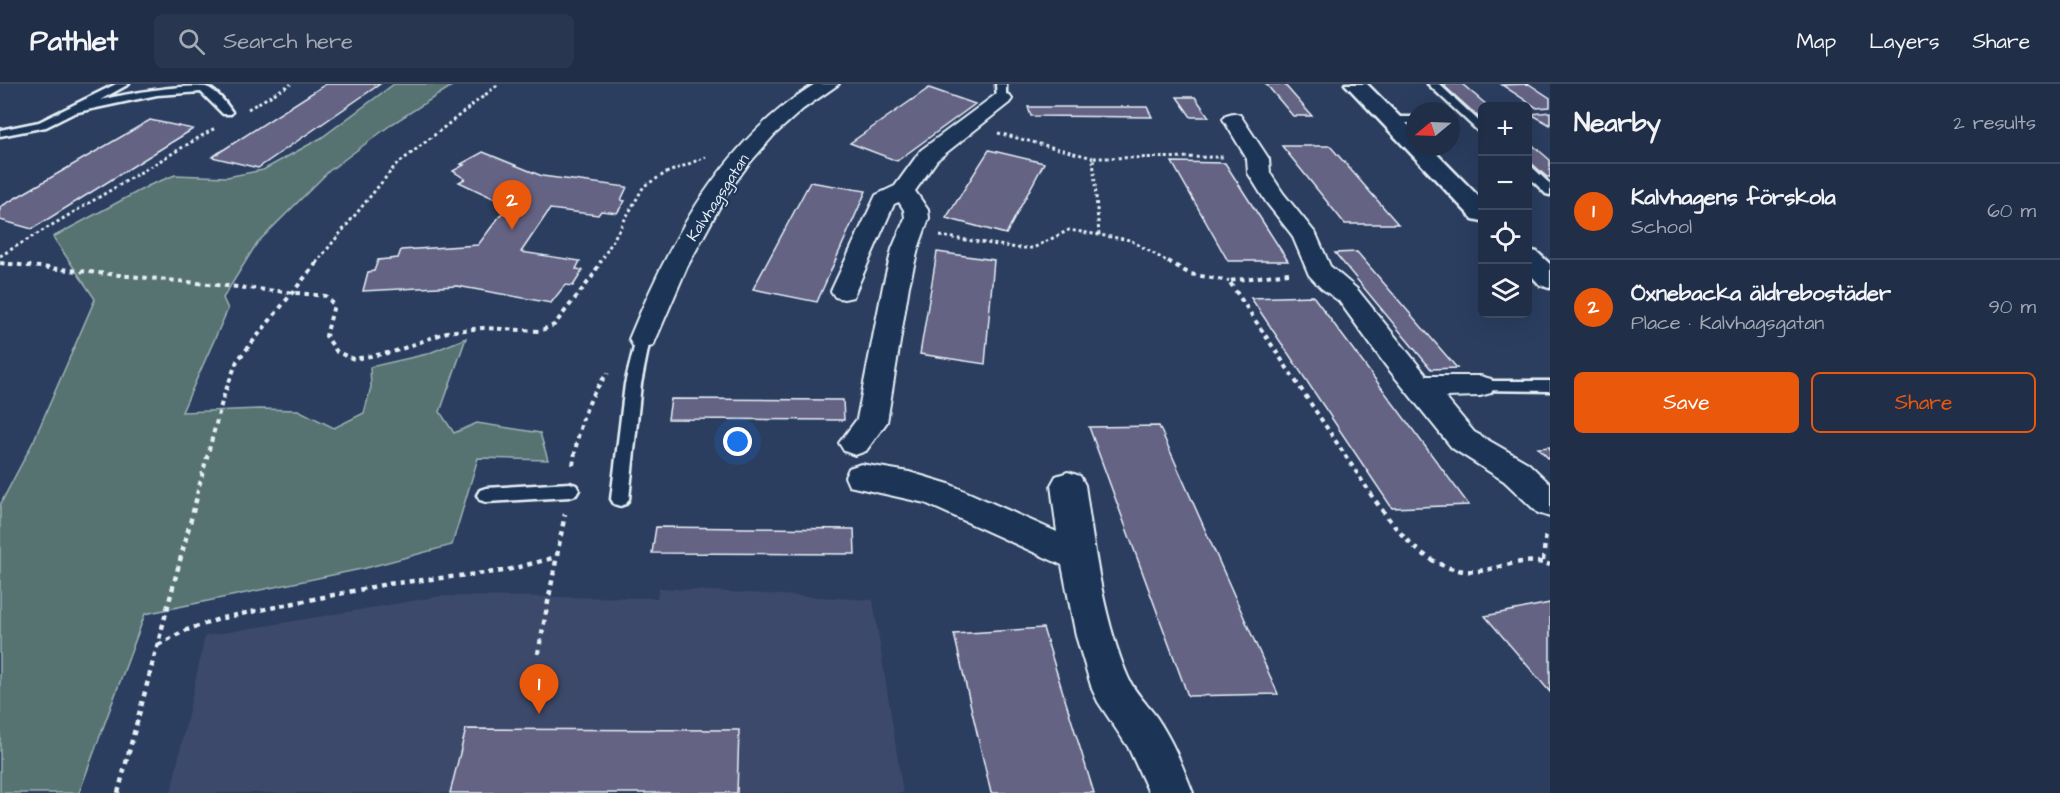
<!DOCTYPE html>
<html lang="en">
<head>
<meta charset="utf-8">
<style>
  :root { --surface:#202e48; --page:#28364f; --text:#f1f3f6; --muted:#a2a8b4; --line:#3d4a60; --accent:#ea580c }
  body { margin:0; font-family:"Architects Daughter",sans-serif; background:var(--page); color:var(--text) }
  .controls { position:absolute; right:18px; top:18px; display:grid; overflow:hidden; border-radius:9px; box-shadow:0 6px 24px #0002 }
  .controls button { width:54px; height:54px; display:grid; place-items:center; padding:0; border:0; border-bottom:2px solid var(--line); background:var(--surface); color:var(--text); font:30px sans-serif }
  .compass { position:absolute; left:1406px; top:18px; width:54px; height:54px; border-radius:50%; background:var(--surface); box-shadow:0 6px 24px #0002; rotate:251deg }
  .you { position:absolute; left:738px; top:358px; width:21px; height:21px; margin:-15px; border:4px solid #fff; border-radius:50%; background:#1a73e8; box-shadow:0 0 0 9px #1a73e833 }
  .badge { display:grid; place-items:center; width:39px; height:39px; border-radius:50%; background:var(--accent); color:#fff; font-size:20px; font-weight:700 }
  .pin { position:absolute; translate:-50% -50px; filter:drop-shadow(0 2px 3px #0008) }
  .pin::after { content:''; position:absolute; top:32px; width:21px; height:18px; background:inherit; clip-path:polygon(0 0,100% 0,50% 100%) }
  .list { margin:0; padding:0; list-style:none }
  h2 { display:flex; justify-content:space-between; align-items:center; height:78px; margin:0; padding:0 24px; font-size:26px }
  h2 small { font-size:20px; font-weight:400; color:var(--muted) }
  .list li { display:grid; grid-template-columns:39px 1fr auto; gap:18px; align-items:center; box-sizing:border-box; height:96px; padding:0 24px; border-top:2px solid var(--line) }
  .list b { display:block; font-size:22px; white-space:nowrap }
  .list p { margin:0; font-size:20px; white-space:nowrap; color:var(--muted) }
  .list em { font-size:20px; font-style:normal; color:var(--muted) }
  .actions { display:flex; gap:12px; padding:18px 24px }
  .actions a { flex:1; padding:14px 0; border:2px solid var(--accent); border-radius:9px; text-align:center; font-size:21px; color:var(--accent) }
  .actions .main { background:var(--accent); color:#fff }
  .icon { flex:none; width:33px; height:33px; fill:none; stroke:currentColor; stroke-width:2; stroke-linecap:round; stroke-linejoin:round }
  .map { position:relative; flex:none; width:1550px; height:709px; overflow:hidden }
  header { display:flex; align-items:center; gap:36px; box-sizing:border-box; height:84px; padding:0 30px; background:var(--surface); border-bottom:2px solid var(--line) }
  header strong { font-size:28px }
  nav { display:flex; gap:33px; margin-inline-start:auto; font-size:21px }
  .search { width:420px; height:54px; background:var(--page); display:flex; align-items:center; gap:15px; box-sizing:border-box; padding:0 21px; border-radius:9px; color:var(--muted); font-size:22px }
  main { display:flex }
  aside { flex:1; background:var(--surface) }
  .map>svg:first-child { display:block }
  .built { fill:#3c496b }
  .green { fill:#567372; stroke:#9fb2b5; stroke-width:1.5 }
  .building { fill:#656384; stroke:#e8f1f8; stroke-width:1.5 }
  .lines { fill:none; stroke-linecap:round; stroke-linejoin:round }
  .lane-casing { stroke:#e8f1f8; stroke-width:5 }
  .street-casing { stroke:#e8f1f8; stroke-width:4 }
  .secondary-casing { stroke:#e8f1f8; stroke-width:5 }
  .path-far2 { stroke:#e8f1f8; stroke-width:3; stroke-dasharray:3 3; stroke-linecap:butt }
  .path-far1 { stroke:#e8f1f8; stroke-width:4; stroke-dasharray:4.5 4.5; stroke-linecap:butt }
  .path { stroke:#e8f1f8; stroke-width:4.5; stroke-dasharray:5 5; stroke-linecap:butt }
  .lane { fill:#1d3557; fill-rule:evenodd }
  .street { fill:#1d3557; fill-rule:evenodd }
  .secondary { fill:#1d3557; fill-rule:evenodd }
  .labels { text-anchor:middle; stroke-width:4.5; stroke-linejoin:round; paint-order:stroke }
  .far-street-label { font-size:16px; fill:#e8f1f8; stroke:#1d3557 }
</style>
</head>
<body>
<header>
<strong>Pathlet</strong>
<div class="search"><svg class="icon" aria-label="search" viewBox="0 0 24 24"><circle cx="10" cy="10" r="6"/><path d="M15 15l6 6"/></svg>Search here</div>
<nav><a>Map</a><a>Layers</a><a>Share</a></nav>
</header>
<main>
<div class="map">
<svg width="1550" height="709" viewBox="0 0 1550 709">
  <rect width="100%" height="100%" fill="#2b3e60"/>
  <filter id="ink" filterUnits="userSpaceOnUse"><feTurbulence type="fractalNoise" baseFrequency=".0167" numOctaves="2"/><feDisplacementMap in="SourceGraphic" scale="12" xChannelSelector="R" yChannelSelector="G"/><feConvolveMatrix kernelMatrix="1 2 1 2 8 2 1 2 1" color-interpolation-filters="sRGB"/></filter>
  <g filter="url(#ink)">
    <path class="built" d="M659,504L873,516L903,709H171L205,552L441,512L657,514Z"/>
    <path class="green" d="M394,0H455L392,40L329,87L257,159L223,214L228,225L182,328L259,325L298,326L334,344L364,329L371,303L370,283L427,270L466,254L440,328L454,349L477,339L540,349L548,376L478,374L452,461L366,484L145,530L79,709H0V421L34,356L95,215L53,153L150,101L175,91L227,93L263,86L321,54Z"/>
    <path class="building" d="M326,0H380L258,84L212,73Z
      M1266,0H1284L1312,32H1293Z
      M1442,0H1462L1488,22H1482V36Z
      M1529,0L1550,14V23L1537,24L1502,1Z
      M929,4L975,20L897,77L850,59Z
      M1177,13H1195L1209,33H1191Z
      M1028,23H1147L1152,33L1031,32Z
      M1550,28V41L1531,30Z
      M150,36L193,45L32,145L0,136V123Z
      M1528,57L1550,76V93H1547L1528,76Z
      M1282,62H1330L1398,140H1345Z
      M989,66L1044,79L1006,150L946,134Z
      M483,68L542,92L627,103L621,116L625,117L617,129L601,127L598,131L550,125L521,168L580,177L576,185L583,186L573,202L565,201L551,219L457,202L363,207L368,188L374,187L378,176L398,174L401,166L478,161L508,121L459,98L465,95L453,87L464,81L461,80Z
      M1172,78L1225,79L1288,177H1228Z
      M810,98L866,107L817,218L753,205Z
      M937,168L994,176L985,280L920,270Z
      M1357,168L1457,284L1431,285L1335,169Z
      M1313,212L1469,421L1392,424L1251,214Z
      M671,315L843,316L844,336L668,335Z
      M1159,342L1278,610L1188,612L1089,343Z
      M1550,363V376L1538,364Z
      M656,443L854,445L855,470L652,469Z
      M1550,519V608L1485,532Z
      M1043,544L1094,709H991L954,550Z
      M466,645L739,646L737,709H450Z"/>
    <g class="lines">
      <defs>
        <path id="lane" d="M116,0H129L100,16C125,10 181,0 206,3C216,6 226,19 232,28L231,30H223L201,8L157,11L87,26L74,29L46,43L0,52V46L39,38Z
          M996,0H1006V17L1002,18L997,15Z
          M1428,0H1439L1482,40V48L1478,47Z
          M1415,33V39H1390L1385,36L1390,33Z
          M1528,82L1532,83L1550,100V111L1546,110L1528,92Z
          M643,250L650,255L641,300L629,415L626,420L620,422L614,420L611,415L625,300L636,255Z
          M1480,297H1550V307L1474,306L1472,302L1474,298Z
          M570,399L576,401L579,406L576,411L570,413L486,418L480,416L477,411L480,406L486,404Z"/>
        <path id="street" d="M815,0H839L803,25L774,51L747,82L726,111L687,183L653,262L643,264L633,262L629,255C670,156 721,58 815,0Z
          M1002,9L1009,11L1012,15L1009,19L937,76L915,107L928,126L929,134L918,165L909,202L887,338L866,367L855,371L844,367L839,359L857,335L883,202L892,165L905,134L904,126L899,118L894,120L853,213L844,215L835,213L831,207L876,111L895,102L921,66L995,11Z
          M1233,29L1240,31L1269,75L1270,89L1283,109L1316,150L1330,182L1357,205L1427,292H1480L1491,295L1495,302L1491,309L1480,312L1445,313L1474,348L1528,379L1550,400V433L1538,429L1504,397L1452,364L1386,282L1339,217L1321,204L1309,191L1292,151L1266,118L1248,89L1247,75L1223,35L1226,31Z
          M861,380L909,388L949,400L1057,448L1051,401L1056,392L1068,388L1080,392L1085,401C1094,463 1103,535 1128,593C1134,608 1148,621 1157,634C1173,658 1183,683 1193,709H1149L1128,663L1098,618L1092,605L1076,552L1062,481L925,419L849,402L845,393L849,384Z"/>
        <path id="secondary" d="M1345,0H1367L1415,48V63H1430L1482,116V137L1473,135Z
          M1528,166L1537,168L1550,180V204L1540,201L1528,188Z"/>
      </defs>
      <use href="#lane" class="lane-casing"/>
      <use href="#street" class="street-casing"/>
      <use href="#secondary" class="secondary-casing"/>
      <path class="path-far2" d="M248,25L291,0
        M998,49L1093,74
        M1099,151L1093,74L1225,73
        M940,152L1018,164H1033L1069,146L1130,156L1170,179
        M0,172L215,44
        M316,179L395,82L499,0
        M600,179L644,102L666,89L706,73"/>
      <path class="path-far1" d="M1168,177L1190,190L1229,197
        M0,179L326,212L334,221L326,252L337,268L354,275L393,268L447,248L483,244L539,247L554,241L592,193L601,177
        M1289,189L1229,197L1371,410
        M573,381C578,347 585,316 608,289
        M197,410L223,314L237,277L318,177"/>
      <path class="path" d="M1370,409C1397,448 1432,496 1486,486C1508,481 1528,473 1550,481
        M1543,477L1546,448
        M158,561L184,547L222,534L387,500L504,487L556,473
        M538,570L565,430
        M118,709L198,409"/>
      <use href="#lane" class="lane"/>
      <use href="#street" class="street"/>
      <use href="#secondary" class="secondary"/>
    </g>
  </g>
  <g class="labels">
    <g class="far-street-label">
      <text transform="translate(717 113) rotate(-57)" y="6">Kalvhagsgatan</text>
    </g>
  </g>
</svg>
<div class="controls">
<button>+</button>
<button>−</button>
<button><svg class="icon" aria-label="locate" viewBox="0 0 24 24"><circle cx="12" cy="12" r="6"/><path d="M12 2v4M12 18v4M2 12h4M18 12h4"/></svg></button>
<button><svg class="icon" aria-label="layers" viewBox="0 0 24 24"><path d="M12 4l9 5-9 5-9-5zM3 14l9 5 9-5"/></svg></button>
</div>
<svg class="compass" viewBox="-18 -18 36 36"><path d="M0-13l5 13h-10z" fill="#e53935"/><path d="M0 13l5-13h-10z" fill="#a2a8b4"/></svg>
<div class="you"></div>
<div class="pin badge" style="left:539px;top:630px">1</div>
<div class="pin badge" style="left:512px;top:146px">2</div>
</div>
<aside>
<h2>Nearby<small>2 results</small></h2>
<ul class="list">
<li><span class="badge">1</span><div><b>Kalvhagens förskola</b><p>School</p></div><em>60 m</em></li>
<li><span class="badge">2</span><div><b>Öxnebacka äldrebostäder</b><p>Place · Kalvhagsgatan</p></div><em>90 m</em></li>
</ul>
<div class="actions"><a class="main">Save</a><a>Share</a></div>
</aside>
</main>
</body>
</html>
